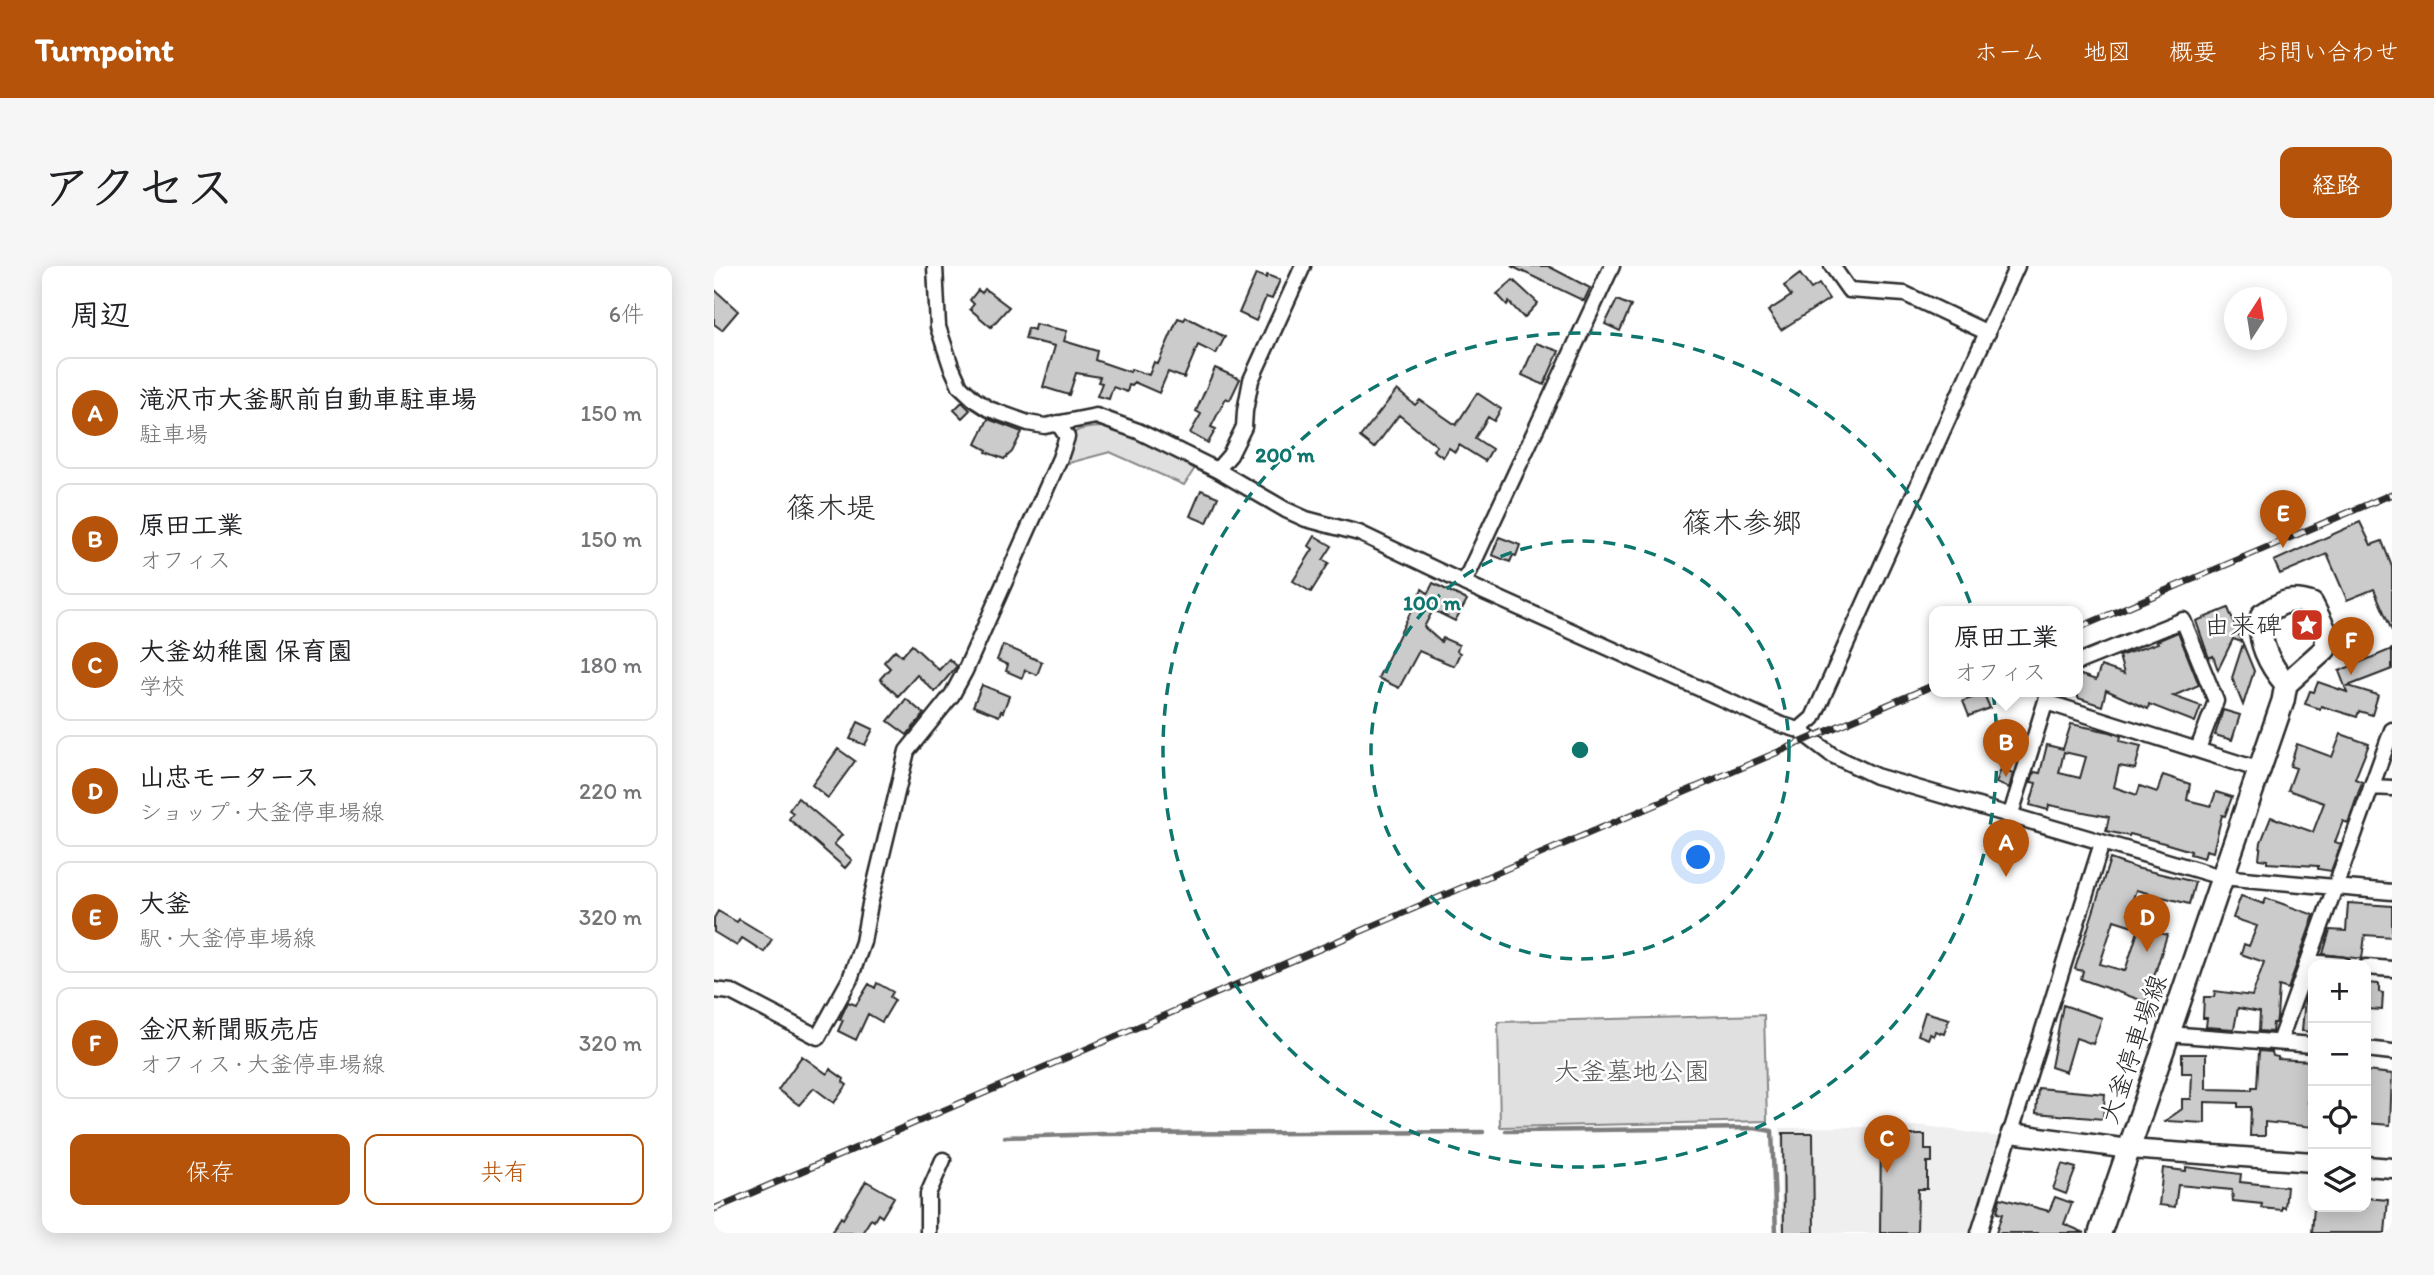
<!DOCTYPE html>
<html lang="ja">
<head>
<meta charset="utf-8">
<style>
  :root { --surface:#fff; --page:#f6f6f6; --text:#202124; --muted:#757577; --line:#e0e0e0; --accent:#b45309 }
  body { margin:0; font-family:Itim,"Klee One",sans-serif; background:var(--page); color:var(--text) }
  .controls { position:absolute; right:21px; bottom:21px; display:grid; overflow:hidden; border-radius:14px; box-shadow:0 4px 18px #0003 }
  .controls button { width:63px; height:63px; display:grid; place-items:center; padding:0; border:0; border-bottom:2px solid var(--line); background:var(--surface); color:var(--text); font:35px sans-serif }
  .compass { position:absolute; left:1510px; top:21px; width:63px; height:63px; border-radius:50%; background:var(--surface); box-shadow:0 4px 18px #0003; rotate:12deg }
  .you { position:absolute; left:985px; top:592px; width:24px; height:24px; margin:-18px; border:5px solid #fff; border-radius:50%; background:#1a73e8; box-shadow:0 0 0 10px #1a73e833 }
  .badge { display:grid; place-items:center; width:46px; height:46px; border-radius:50%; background:var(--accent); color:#fff; font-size:23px; font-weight:700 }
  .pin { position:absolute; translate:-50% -58px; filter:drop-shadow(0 2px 4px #0008) }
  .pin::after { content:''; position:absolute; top:37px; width:24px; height:21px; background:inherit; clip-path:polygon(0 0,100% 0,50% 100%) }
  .popup { position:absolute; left:1215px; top:340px; width:154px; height:91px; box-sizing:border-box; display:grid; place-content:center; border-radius:14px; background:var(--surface); filter:drop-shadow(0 2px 5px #0005); font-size:23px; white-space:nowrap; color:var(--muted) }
  .popup b { font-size:26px; color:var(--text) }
  .popup::after { content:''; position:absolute; left:50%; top:100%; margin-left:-14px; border:14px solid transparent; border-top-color:var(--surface) }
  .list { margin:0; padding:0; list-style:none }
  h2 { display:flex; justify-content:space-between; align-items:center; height:91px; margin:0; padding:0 28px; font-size:30px }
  h2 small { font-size:23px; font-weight:400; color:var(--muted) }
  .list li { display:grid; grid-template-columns:46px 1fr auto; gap:21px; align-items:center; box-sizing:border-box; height:112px; margin:0 14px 14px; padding:0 14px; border:2px solid var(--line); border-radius:14px }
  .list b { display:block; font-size:26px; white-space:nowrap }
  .list p { margin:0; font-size:23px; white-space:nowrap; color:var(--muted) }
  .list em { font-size:23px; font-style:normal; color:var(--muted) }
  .actions { display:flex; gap:14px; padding:21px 28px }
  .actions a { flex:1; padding:16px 0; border:2px solid var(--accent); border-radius:14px; text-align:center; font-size:24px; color:var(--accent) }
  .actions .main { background:var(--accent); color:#fff }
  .icon { flex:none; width:38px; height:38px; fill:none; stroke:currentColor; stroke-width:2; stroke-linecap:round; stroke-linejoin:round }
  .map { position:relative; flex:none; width:1678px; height:967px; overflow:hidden; border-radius:14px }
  header { display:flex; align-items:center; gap:42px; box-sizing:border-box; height:98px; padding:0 35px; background:var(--accent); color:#fff }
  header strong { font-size:33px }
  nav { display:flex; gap:38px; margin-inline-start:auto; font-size:24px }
  .intro { display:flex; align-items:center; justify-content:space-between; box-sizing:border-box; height:168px; padding:0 42px }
  h1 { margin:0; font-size:49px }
  .button { padding:18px 32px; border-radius:14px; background:var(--accent); color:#fff; font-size:24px; font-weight:700 }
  main { display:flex; gap:42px; padding:0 42px }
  aside { flex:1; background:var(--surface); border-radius:14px; box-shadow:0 4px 18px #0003 }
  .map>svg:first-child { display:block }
  .built { fill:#efefef }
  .green { fill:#e0e0e0; stroke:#868686; stroke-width:2 }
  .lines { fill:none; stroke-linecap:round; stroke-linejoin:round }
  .stream { stroke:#7e7e7e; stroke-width:4.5 }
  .building { fill:#cbcbcb; stroke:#2b2b2b; stroke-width:2; fill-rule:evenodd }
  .minor-casing { stroke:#2b2b2b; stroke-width:19 }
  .tertiary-casing { stroke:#2b2b2b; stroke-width:23 }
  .secondary-casing { stroke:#2b2b2b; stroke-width:26 }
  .minor { stroke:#fff; stroke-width:14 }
  .tertiary { stroke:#fff; stroke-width:18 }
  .secondary { stroke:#fff; stroke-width:21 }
  .rail-casing { stroke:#2b2b2b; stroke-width:7 }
  .rail { stroke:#fff; stroke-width:4.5; stroke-dasharray:13; stroke-linecap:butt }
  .ring { fill:none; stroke:#0f766e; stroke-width:3.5; stroke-dasharray:12 9 }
  .labels { text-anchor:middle; stroke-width:5; stroke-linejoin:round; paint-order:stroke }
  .poi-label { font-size:26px; fill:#2b2b2b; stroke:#fff; text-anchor:end }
  .street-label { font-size:26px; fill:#2b2b2b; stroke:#fff }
  .park-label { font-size:26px; fill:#585858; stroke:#fff }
  .quarter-label { font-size:30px; fill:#2b2b2b; stroke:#fff }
  .centre { fill:#0f766e; stroke:#fff; stroke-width:3.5 }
  .ring-label { font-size:21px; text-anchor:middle; font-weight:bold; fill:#0f766e; stroke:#fff; stroke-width:5; stroke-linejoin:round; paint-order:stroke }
</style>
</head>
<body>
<header>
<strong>Turnpoint</strong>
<nav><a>ホーム</a><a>地図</a><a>概要</a><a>お問い合わせ</a></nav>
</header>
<div class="intro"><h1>アクセス</h1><a class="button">経路</a></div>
<main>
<aside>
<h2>周辺<small>6件</small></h2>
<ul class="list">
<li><span class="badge">A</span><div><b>滝沢市大釜駅前自動車駐車場</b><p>駐車場</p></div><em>150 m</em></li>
<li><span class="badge">B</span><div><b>原田工業</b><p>オフィス</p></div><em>150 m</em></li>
<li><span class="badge">C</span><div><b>大釜幼稚園 保育園</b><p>学校</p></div><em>180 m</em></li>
<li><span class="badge">D</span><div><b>山忠モータース</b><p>ショップ · 大釜停車場線</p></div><em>220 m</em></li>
<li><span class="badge">E</span><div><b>大釜</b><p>駅 · 大釜停車場線</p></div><em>320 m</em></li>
<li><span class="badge">F</span><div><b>金沢新聞販売店</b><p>オフィス · 大釜停車場線</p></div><em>320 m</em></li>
</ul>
<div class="actions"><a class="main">保存</a><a>共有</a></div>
</aside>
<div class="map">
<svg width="1678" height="967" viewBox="0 0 1678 967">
  <rect width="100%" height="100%" fill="#fff"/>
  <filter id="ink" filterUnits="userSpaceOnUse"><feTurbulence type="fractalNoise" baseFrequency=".0143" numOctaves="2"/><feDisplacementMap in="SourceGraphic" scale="14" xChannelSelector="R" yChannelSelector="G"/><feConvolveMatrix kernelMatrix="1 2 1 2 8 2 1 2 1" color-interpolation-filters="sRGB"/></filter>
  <g filter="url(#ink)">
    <path class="built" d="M1211,860L1292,872L1261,967H1067L1066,862Z"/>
    <path class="green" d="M388,161L429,175L481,202L470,219L396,186L351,198C359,167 353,162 388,161Z
      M1050,749L1053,855L786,861L784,756Z"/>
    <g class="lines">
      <path class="stream" d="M792,865L1040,862L1058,865L1062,967
        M291,871L389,868L769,866"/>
    </g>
    <path class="building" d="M797,0H834L876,22L870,35Z
      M542,8L552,12L553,9L566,14L558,33L552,31L542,55L525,47Z
      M1086,8L1097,23L1105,18L1115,33L1067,64L1054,45L1077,30L1070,20Z
      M799,14L824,37L810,52L795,36L793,39L783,28Z
      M0,23L24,45L8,64L0,58Z
      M271,23L295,41L277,61L256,43L260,38L256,34L264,24L268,27Z
      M903,34L917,40L906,65L891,58Z
      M472,51L511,71L502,88L484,79L470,112L454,106L445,127L420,116L418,120L415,119L413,126L399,121L395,133L383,130L388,117L384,116L386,111L362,107L355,129L329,121L341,80L311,73L314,62L320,64L321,58L353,65L350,75L383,85L381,94L416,106L417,103L435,109L440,96L444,98L464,52L470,54Z
      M822,77L845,85L830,119L808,109Z
      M501,102L526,113L516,134L512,132L497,161L502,163L494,177L476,167L487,148L482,145Z
      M683,124L701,139L706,134L742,159L763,127L787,143L780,155L774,151L761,172L778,183L771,195L745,179L741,186L735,182L729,191L719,184L723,180L685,149L660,182L646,171Z
      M248,136L256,144L248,152L240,144Z
      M274,153L308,166L298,186L290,193L272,186L273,184L262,178Z
      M487,224L504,231L493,257L476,250Z
      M1646,256L1657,279L1668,275L1678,301V365L1660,323L1633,334L1613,288L1566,308L1560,295Z
      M601,270L618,280L609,294L615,297L597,326L579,315L599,283L595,280Z
      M785,271L806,279L802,290L799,289L796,296L778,289Z
      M719,317L753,334L741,355L719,344L710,361L727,376L729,372L745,379L743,385L746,387L740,400L705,385L685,422L664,412L708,323L714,327Z
      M1514,342L1528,376L1519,373L1504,404L1499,390L1495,392L1482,355Z
      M1464,366L1485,419L1459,430L1487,440L1481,456L1435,438L1434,443L1392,424L1388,440L1364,432V408L1382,414L1387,400L1410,408L1405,390L1444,377L1443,375Z
      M1529,378L1540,405L1529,439L1518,412Z
      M198,379L225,404L235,393L243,400L221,426L203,409L184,430L166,413L176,402L170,396L181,384L188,390Z
      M289,379L328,396L323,409L311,404L308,412L292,405L294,399L283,394Z
      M1678,383V403L1634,420L1664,429L1658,449L1645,445L1643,451L1607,440L1606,443L1591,438L1596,425L1600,426L1604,416L1633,426L1625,405Z
      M268,419L295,430L289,446L287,445L285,450L259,440Z
      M1270,428L1276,442L1255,450L1249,435Z
      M192,433L210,448L193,469L174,455Z
      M1509,444L1526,449L1518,474L1501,469Z
      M144,456L159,463L151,479L136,473Z
      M1357,458L1396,466L1407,470L1406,475L1427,480L1421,503L1405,500L1400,521L1423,529L1426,520L1443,526L1449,509L1476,518L1473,534L1497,540L1502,526L1518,531L1511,550L1508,549L1499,586L1492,584L1490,592L1476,588L1477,585L1450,577L1416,568L1415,570L1392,565L1395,551L1335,539L1334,544L1316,539L1322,517L1317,516L1320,506L1326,507L1333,479L1349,483ZM1350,486L1372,491L1366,512L1345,507Z
      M1627,468L1655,478L1641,513L1648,516L1634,557L1629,555L1621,576L1627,578L1617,605L1604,603V600L1553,597V594L1545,593L1547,576L1557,551L1599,566L1610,537L1574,524L1582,502L1576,500L1583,478L1618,491Z
      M124,483L141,495L114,532L98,519Z
      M1287,503L1299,508L1295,522L1282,517Z
      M84,532L128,569L120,578L138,594L131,602L75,553L79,547L75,544Z
      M1396,593L1422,602L1481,616L1475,638L1422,624L1414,647L1449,658L1446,667L1453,669L1432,736L1367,713L1369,705L1361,703ZM1400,654L1425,662L1411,705L1386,698Z
      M1527,630L1550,638L1552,632L1600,649L1574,723L1565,720L1563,752L1562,757H1559L1558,766L1545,765L1546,746L1524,742L1520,763L1492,761L1493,752H1489L1490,731H1500L1501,725L1538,730L1550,696L1527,688L1530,678L1535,680L1543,660L1519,652Z
      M1634,637L1678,640V671L1651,669L1648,693L1609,688L1616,664L1632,665Z
      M4,645L23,656L25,653L58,673L50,686L28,672L23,680L0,666V652Z
      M163,717L179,726L176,731L181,734L168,756L154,748L142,774L124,765L129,754L126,753L134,736L142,739L155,718L161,722Z
      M1652,717L1665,718V726L1669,727L1668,744L1652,743Z
      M1591,732H1599V766L1588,765Z
      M1349,739L1388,752L1379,778L1362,772L1352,806L1337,801Z
      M1211,746L1235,753L1230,768L1221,765L1220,770L1216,768L1214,773L1204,769Z
      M1545,785L1558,786L1559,790L1564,791V793L1597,795L1594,837H1599V861L1551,856V870H1536L1537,841H1524V837L1491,836V857L1451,855L1468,843V833H1477L1478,807H1468V788H1492V823L1538,824V821H1543Z
      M88,790L113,808L116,803L130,813L129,816L133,819L120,837L100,822L85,839L64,824Z
      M1652,805L1678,808L1676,859L1652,857Z
      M1324,822L1391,828L1389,853L1322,847Z
      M1069,867H1099L1100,967H1070Z
      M1167,869H1211V884H1218V896H1213V923H1204L1203,967H1166Z
      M1348,898L1362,902L1352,928L1339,923Z
      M1472,901L1527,908L1526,916L1573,921L1571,942L1568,941V944L1547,942L1548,938L1519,935L1518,924L1464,919L1461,941L1445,939L1449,902L1472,905Z
      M152,915L180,931L168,951L164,948L160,955L157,953L148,967H117L127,951L129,953Z
      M1341,931L1358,937L1350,958L1371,967H1282L1288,948L1283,947L1286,932L1335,945Z
      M1652,932L1674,934L1671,967H1598L1600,941H1652Z"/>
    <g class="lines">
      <defs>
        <path id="minor" d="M221,0L224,61L237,100L246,120L261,134L275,143L314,157L331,160L382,150L424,165L503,204L572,244L592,253L645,267L750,317L1065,458L1085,464L1118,489L1162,510L1507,611L1678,626
          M1118,0L1135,24L1191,28L1274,67
          M503,204L516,189L530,161L531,145L537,114L589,0
          M750,317L898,0
          M1364,396L1469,354L1502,435L1484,483
          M1332,436L1546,504
          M1085,464L1099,452L1303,0
          M1657,521L1678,522
          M1296,551L1335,425
          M1593,696L1629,699
          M1652,701L1678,703
          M0,724L17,726L104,771L136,713L149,676L156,638L193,485L238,429L251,405L346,192L353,171L344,157
          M1454,768L1599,779
          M1565,776L1678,464
          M1652,783L1678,786
          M214,967V928L229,894
          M1265,967L1388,577"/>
        <path id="tertiary" d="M1297,867L1415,883L1599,896
          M1652,900L1678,902"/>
        <path id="secondary" d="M1386,967L1569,435L1572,418L1611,383L1613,368L1598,338C1575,330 1567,337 1548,349C1542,374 1556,400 1572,418"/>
      </defs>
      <use href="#minor" class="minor-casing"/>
      <use href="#tertiary" class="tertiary-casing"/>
      <use href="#secondary" class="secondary-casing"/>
      <use href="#minor" class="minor"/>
      <use href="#tertiary" class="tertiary"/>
      <use href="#secondary" class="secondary"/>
      <defs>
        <path id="rail" d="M1364,362L1678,228
          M0,943L1220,419"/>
      </defs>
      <use href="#rail" class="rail-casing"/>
      <use href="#rail" class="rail"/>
    </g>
  </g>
  <g class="ring">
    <circle cx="866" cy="484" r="209"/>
    <circle cx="866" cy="484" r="417"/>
  </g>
  <defs>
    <symbol id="sight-square" viewBox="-11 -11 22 22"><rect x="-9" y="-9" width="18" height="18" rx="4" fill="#c8321e" stroke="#fff"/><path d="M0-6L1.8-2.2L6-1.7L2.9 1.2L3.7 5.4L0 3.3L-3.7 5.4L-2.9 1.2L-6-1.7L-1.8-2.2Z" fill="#fff"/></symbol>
  </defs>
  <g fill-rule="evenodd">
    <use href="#sight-square" x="1574" y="340" width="38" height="38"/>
  </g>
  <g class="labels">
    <g class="poi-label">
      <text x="1568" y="368">由来碑</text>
    </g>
    <g class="street-label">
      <text transform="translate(1419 783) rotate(-71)" y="9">大釜停車場線</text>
    </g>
    <g class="park-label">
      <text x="918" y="814">大釜墓地公園</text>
    </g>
    <g class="quarter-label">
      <text x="117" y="252">篠木堤</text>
      <text x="1028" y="267">篠木参郷</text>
    </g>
  </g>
  <circle cx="866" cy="484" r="10" class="centre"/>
  <g class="ring-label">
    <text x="571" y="196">200 m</text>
    <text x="718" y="344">100 m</text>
  </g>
</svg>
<div class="controls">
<button>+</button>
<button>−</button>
<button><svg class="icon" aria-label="locate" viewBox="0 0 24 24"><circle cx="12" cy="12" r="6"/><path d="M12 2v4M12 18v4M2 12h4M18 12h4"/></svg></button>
<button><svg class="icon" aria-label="layers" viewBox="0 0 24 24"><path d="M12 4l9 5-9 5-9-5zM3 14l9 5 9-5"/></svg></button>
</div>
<svg class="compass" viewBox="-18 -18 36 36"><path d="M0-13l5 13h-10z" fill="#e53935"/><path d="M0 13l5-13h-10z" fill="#757577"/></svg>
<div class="you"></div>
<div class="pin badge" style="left:1292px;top:611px">A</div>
<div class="pin badge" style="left:1292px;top:511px">B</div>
<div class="popup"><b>原田工業</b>オフィス</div>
<div class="pin badge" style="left:1173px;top:907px">C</div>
<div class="pin badge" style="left:1433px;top:686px">D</div>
<div class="pin badge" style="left:1569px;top:282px">E</div>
<div class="pin badge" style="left:1637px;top:409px">F</div>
</div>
</main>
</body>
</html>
